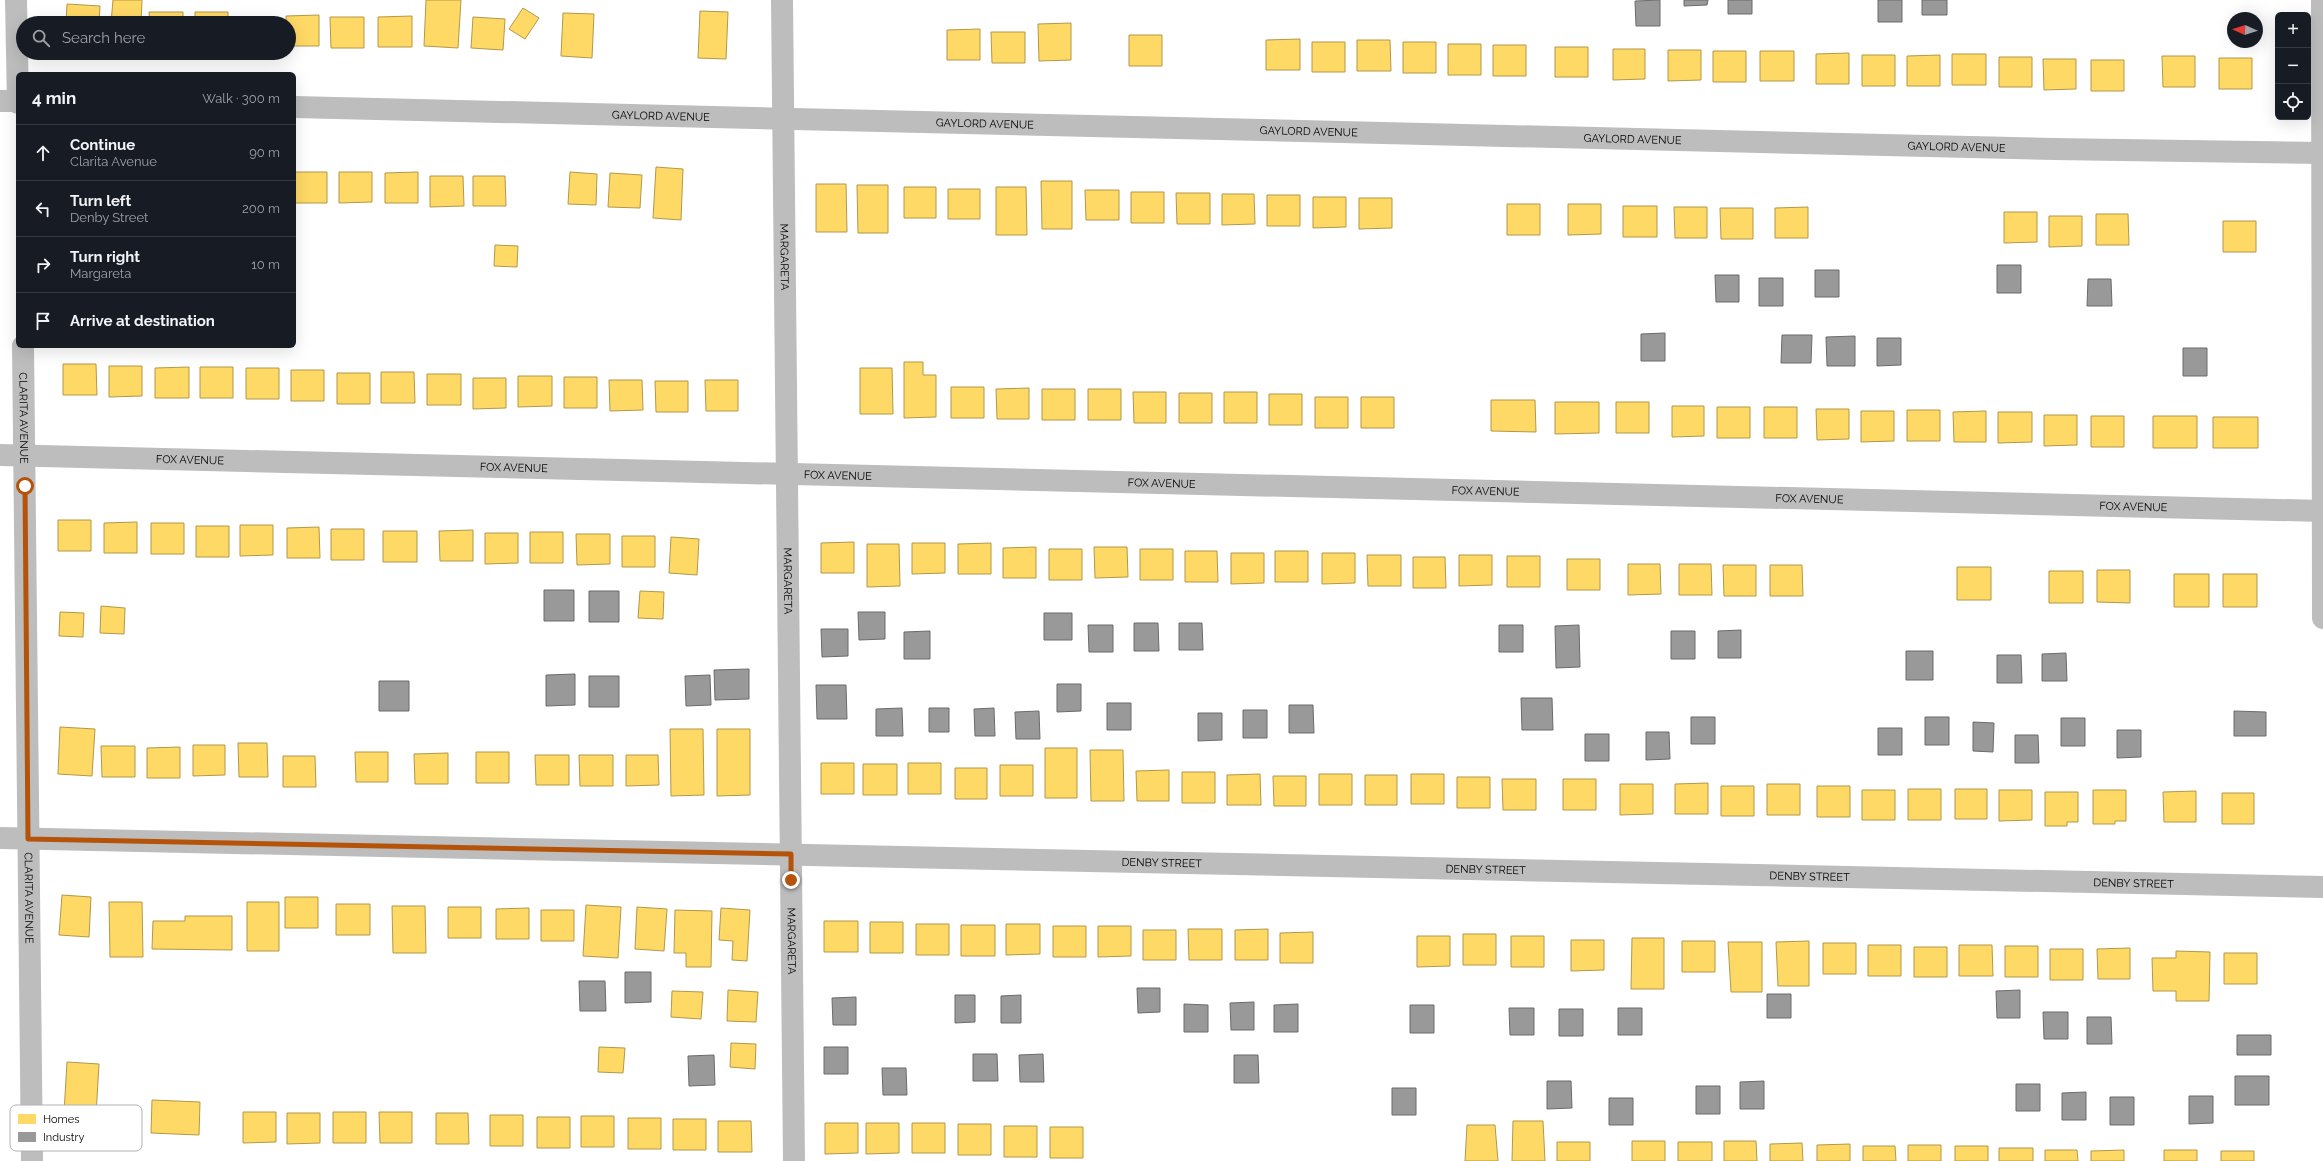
<!DOCTYPE html>
<html lang="en">
<head>
<meta charset="utf-8">
<style>
  :root { --surface:#171b24; --page:#242831; --text:#f1f3f6; --muted:#9ea1a6; --line:#363941 }
  body { margin:0; font-family:Raleway,sans-serif; background:var(--page); color:var(--text) }
  .controls { position:absolute; right:12px; top:12px; display:grid; overflow:hidden; border-radius:6px; box-shadow:0 4px 16px #0002 }
  .controls button { width:36px; height:36px; display:grid; place-items:center; padding:0; border:0; border-bottom:1px solid var(--line); background:var(--surface); color:var(--text); font:20px sans-serif }
  .compass { position:absolute; left:2227px; top:12px; width:36px; height:36px; border-radius:50%; background:var(--surface); box-shadow:0 4px 16px #0002; rotate:273deg }
  .stop { position:absolute; width:12px; height:12px; margin:-9px; border:3px solid #b45309; border-radius:50%; background:#fff }
  .stop.end { background:#b45309; border-color:#fff; box-shadow:0 1px 4px #0008 }
  .list { margin:0; padding:0; list-style:none }
  h2 { display:flex; justify-content:space-between; align-items:center; height:52px; margin:0; padding:0 16px; font-size:17px }
  h2 small { font-size:13px; font-weight:400; color:var(--muted) }
  .list li { display:grid; grid-template-columns:26px 1fr auto; gap:12px; align-items:center; box-sizing:border-box; height:56px; padding:0 16px; border-top:1px solid var(--line) }
  .list b { display:block; font-size:15px; white-space:nowrap }
  .list p { margin:0; font-size:13px; white-space:nowrap; color:var(--muted) }
  .list em { font-size:13px; font-style:normal; color:var(--muted) }
  .icon { flex:none; width:22px; height:22px; fill:none; stroke:currentColor; stroke-width:2; stroke-linecap:round; stroke-linejoin:round }
  .map { position:relative; flex:none; width:2323px; height:1161px; overflow:hidden }
  .search { position:absolute; background:var(--surface); box-shadow:0 4px 16px #0002; left:16px; top:16px; width:280px; height:44px; display:flex; align-items:center; gap:10px; box-sizing:border-box; padding:0 14px; border-radius:22px; color:var(--muted); font-size:15px }
  .panel { position:absolute; background:var(--surface); box-shadow:0 4px 16px #0002; left:16px; top:72px; width:280px; height:276px; border-radius:6px }
  .map>svg:first-child { display:block }
  .homes { fill:#ffd966; stroke:#b29847 }
  .industry { fill:#999; stroke:#6b6b6b }
  .lines { fill:none; stroke-linecap:round; stroke-linejoin:round }
  .minor { stroke:#bdbdbd; stroke-width:22 }
  .route { stroke:#b45309; stroke-width:5 }
  .labels { text-anchor:middle; stroke-width:4; stroke-linejoin:round; paint-order:stroke }
  .street-label { font-size:11px; fill:#000; stroke:#fff }
  .key { fill:#fff; stroke:#b2b2b2; stroke-width:1 }
  .key-label { font-size:11px; fill:#000 }
</style>
</head>
<body>
<div class="map">
<svg width="2323" height="1161" viewBox="0 0 2323 1161">
  <rect width="100%" height="100%" fill="#fff"/>
  <path class="homes" d="M113,0H142L141,23H111Z
    M426,0H461L458,48L424,46Z
    M67,4L100,6L99,23H66Z
    M523,8L539,18L525,39L509,29Z
    M700,11L728,12L726,59L698,58Z
    M149,12H183V23H150Z
    M195,12H228V23H195Z
    M563,13L594,14L592,58L561,56Z
    M319,15V46H289V23H286V16Z
    M412,16V47H378V17Z
    M330,17H364V48H331Z
    M473,17L505,19L503,50L471,48Z
    M241,18H274V23H241Z
    M1071,23V60L1039,61L1038,24Z
    M980,29V60H947V30Z
    M991,32H1025V63H992Z
    M1129,35H1162V66H1129Z
    M1300,39V70H1266V40Z
    M1357,40H1390L1391,71H1357Z
    M1312,42H1345V72H1312Z
    M1403,42H1436V73H1403Z
    M1448,44H1481V75H1448Z
    M1493,45H1526V76H1493Z
    M1555,47H1588V77H1555Z
    M1613,49H1645V79L1613,80Z
    M1668,50H1701V80L1668,81Z
    M1713,51H1746V82H1713Z
    M1760,51H1794V81H1760Z
    M1849,53V84H1816V54Z
    M1952,54H1986V85H1952Z
    M1862,55H1895V86H1862Z
    M1940,55V86H1907V56Z
    M2162,56H2195V87H2163Z
    M1999,57H2032V87H1999Z
    M2219,58H2252V89H2219Z
    M2043,59H2076V89L2044,90Z
    M2091,60H2124V91H2091Z
    M656,167L683,169L681,220L653,218Z
    M294,172H327V203H294Z
    M339,172H372V202L339,203Z
    M418,172V203H385V173Z
    M570,172L597,174L596,205L568,204Z
    M610,173L642,175L640,208L608,207Z
    M430,176H463L464,206L430,207Z
    M473,176H505L506,206H473Z
    M1041,181H1072V229H1042Z
    M816,184H846L847,232H816Z
    M857,185H888V233H858Z
    M904,187H936V218H904Z
    M996,187H1026L1027,235H996Z
    M948,189H980V219H948Z
    M1085,190H1119V220H1086Z
    M1131,192H1164V223H1131Z
    M1176,193H1210V224H1177Z
    M1222,194H1254L1255,224L1222,225Z
    M1267,195H1300V226H1267Z
    M1313,197H1346V227L1313,228Z
    M1359,198H1392V228L1359,229Z
    M1507,204H1540V235H1507Z
    M1568,204H1601V234L1568,235Z
    M1623,206H1657V237H1623Z
    M1674,207H1707V238H1675Z
    M1808,207V238H1775V208Z
    M1720,208H1753V239H1721Z
    M2004,212H2037V242L2004,243Z
    M2096,214H2128L2129,245H2096Z
    M2049,216H2082V246L2049,247Z
    M2223,221H2256V252H2223Z
    M495,245L518,246L517,267L494,266Z
    M904,362H923V375H936V417L904,418Z
    M63,364H96L97,395H63Z
    M109,366H142V396L109,397Z
    M189,367V398H155V368Z
    M200,367H233V398H200Z
    M246,368H279V399H246Z
    M860,368H892L893,414H860Z
    M291,370H324V401H291Z
    M381,372H414L415,403H381Z
    M337,373H370V404H337Z
    M427,374H461V405H427Z
    M518,376H552V406L518,407Z
    M564,377H597V408H564Z
    M473,378H506V408L473,409Z
    M609,380H642L643,410L610,411Z
    M705,380H738V411H706Z
    M655,381H688V412H656Z
    M951,387H984V418H951Z
    M1029,388V419H997L996,389Z
    M1042,389H1075V420H1042Z
    M1088,389H1121V420H1088Z
    M1133,392H1166V423H1134Z
    M1224,392H1257V423H1224Z
    M1179,393H1212V423H1179Z
    M1269,394H1302V425H1269Z
    M1315,397H1348V428H1315Z
    M1361,397H1394V428H1361Z
    M1491,400H1535L1536,432L1491,431Z
    M1555,402H1599V433L1555,434Z
    M1616,402H1649V433H1616Z
    M1672,406H1704V436L1672,437Z
    M1717,407H1750V438H1717Z
    M1764,407H1797V438H1764Z
    M1816,409H1849V439L1817,440Z
    M1907,410H1940V441H1907Z
    M1861,411H1894V441L1861,442Z
    M1986,411V442H1954L1953,412Z
    M1998,412H2032V442L1998,443Z
    M2044,415H2077V445L2044,446Z
    M2091,416H2124V447H2091Z
    M2153,416H2197V448H2153Z
    M2213,417H2258V448H2213Z
    M58,520H91V551H58Z
    M137,522V553H104V523Z
    M151,523H184V554H151Z
    M240,525H273V555L240,556Z
    M196,526H229V557H196Z
    M319,527L320,558H287V528Z
    M331,529H364V560H331Z
    M473,530V561H440L439,531Z
    M383,531H417V562H383Z
    M530,532H563V563H530Z
    M485,533H518V563L485,564Z
    M576,534H610V564L577,565Z
    M622,536H655V567H622Z
    M671,537L699,539L697,575L669,573Z
    M854,542V573H821V543Z
    M912,543H945V573L912,574Z
    M991,543V574H958V544Z
    M867,544H899L900,586L867,587Z
    M1036,547V578H1003V548Z
    M1094,547H1127L1128,577L1095,578Z
    M1049,549H1082V580H1049Z
    M1140,549H1173V580H1140Z
    M1185,551H1217L1218,582H1185Z
    M1275,551H1308V582H1275Z
    M1231,553H1264V583L1231,584Z
    M1322,553H1355V583L1322,584Z
    M1367,555H1401V586H1368Z
    M1459,555H1492V585L1459,586Z
    M1507,556H1540V587H1507Z
    M1413,557H1445L1446,588H1413Z
    M1567,559H1600V590H1567Z
    M1628,564H1660L1661,594L1628,595Z
    M1679,564H1711L1712,595H1679Z
    M1723,565H1756V596H1724Z
    M1770,565H1802L1803,596H1770Z
    M1957,567H1991V600H1957Z
    M2097,570H2130V603L2097,602Z
    M2049,571H2083V603H2049Z
    M2174,574H2209V607H2174Z
    M2223,574H2257V607H2223Z
    M640,591L664,592L663,619L638,618Z
    M101,606L125,608L124,634L100,633Z
    M60,612L84,613L83,637L59,636Z
    M60,727L95,729L92,776L58,774Z
    M670,729H703L704,795L671,796Z
    M717,729H750V795L717,796Z
    M238,743H267L268,777H239Z
    M193,745H225V775L193,776Z
    M101,746H135V777H102Z
    M180,747V778H147V748Z
    M1045,748H1077V798H1045Z
    M1090,750H1123L1124,801H1091Z
    M355,752H388V782H356Z
    M476,752H509V783H476Z
    M448,753V784H415L414,754Z
    M535,755H569V785H536Z
    M579,755H613V786H580Z
    M626,755H658L659,785L626,786Z
    M283,756H315L316,787H283Z
    M821,763H854V794H821Z
    M908,763H941V794H908Z
    M863,764H897V795H863Z
    M1000,765H1033V796H1000Z
    M955,768H987V799H955Z
    M1169,770V801H1137L1136,771Z
    M1182,772H1215V803H1182Z
    M1260,774L1261,805H1227V775Z
    M1319,774H1352V805H1319Z
    M1411,774H1444V804H1411Z
    M1365,775H1397V805H1365Z
    M1273,776H1306V806H1274Z
    M1457,777H1490V808H1457Z
    M1502,779H1536V810H1503Z
    M1563,779H1596V810H1563Z
    M1708,783V814H1675V784Z
    M1620,784H1653V814L1620,815Z
    M1767,784H1800V815H1767Z
    M1721,786H1754V816H1721Z
    M1817,786H1850V817H1817Z
    M1908,789H1941V820H1908Z
    M1955,789H1987V819H1955Z
    M1862,790H1895V820H1862Z
    M1999,790H2032V820L1999,821Z
    M2093,790H2126V821H2115V824H2093Z
    M2196,791V822H2164L2163,792Z
    M2045,792H2078V822H2067V826H2045Z
    M2222,793H2254V824H2222Z
    M62,895L91,897L89,937L59,935Z
    M285,897H318V928H285Z
    M109,902H142L143,957H110Z
    M247,902H279V951H247Z
    M336,904H370V935H336Z
    M586,905L621,907L618,958L583,956Z
    M392,906H425L426,953H393Z
    M448,907H481V938H448Z
    M637,907L667,909L664,951L635,949Z
    M529,908V939H496V909Z
    M721,908L750,910L747,961L732,960L733,941L719,940Z
    M541,910H574V941H541Z
    M675,910L712,911L711,967H686V953H674Z
    M185,916H232V950L152,949L153,921H185Z
    M824,921H858V952H824Z
    M870,922H903V953H870Z
    M916,924H949V955H916Z
    M1006,924H1040V954L1006,955Z
    M961,925H995V956H961Z
    M1053,926H1086V957H1053Z
    M1098,926H1131V956L1098,957Z
    M1188,929H1222V960H1189Z
    M1268,929V960H1235V930Z
    M1143,930H1176V960H1143Z
    M1313,932V963H1280V933Z
    M1463,934H1496V965H1463Z
    M1417,936H1450V966L1417,967Z
    M1511,936H1544V967H1511Z
    M1632,938H1664V989H1631Z
    M1571,940H1604V970L1571,971Z
    M1682,941H1715V972H1682Z
    M1809,941V986H1778L1776,942Z
    M1728,942H1762V992H1731Z
    M1823,943H1856V974H1823Z
    M1868,945H1901V976H1868Z
    M1959,945H1992L1993,976H1959Z
    M2005,946H2038V977H2005Z
    M1914,947H1947V977H1914Z
    M2130,948V979H2098L2097,949Z
    M2050,949H2083V980H2050Z
    M2176,951L2210,952L2209,1001H2176V991H2153L2152,958H2176Z
    M2224,953H2257V984H2224Z
    M728,990L758,992L756,1022L727,1021Z
    M672,991L703,992L701,1019L671,1017Z
    M731,1043L756,1044L755,1069L730,1067Z
    M599,1047L625,1048L623,1073L598,1072Z
    M67,1062L99,1064L95,1132L63,1130Z
    M152,1100L200,1102L199,1135L151,1133Z
    M243,1112H276V1142L243,1143Z
    M333,1112H366V1143H333Z
    M379,1112H412V1143H380Z
    M287,1113H320V1143L287,1144Z
    M436,1113H468L469,1144H436Z
    M490,1115H523V1146H490Z
    M581,1116H614V1147H581Z
    M537,1117H570V1148H537Z
    M628,1118H661V1149H628Z
    M673,1119H706V1150H673Z
    M718,1121H751L752,1152H718Z
    M1513,1121H1543L1545,1161H1512Z
    M825,1123H858V1153L825,1154Z
    M866,1123H899V1153L866,1154Z
    M912,1123H945V1153H912Z
    M958,1124H991V1155H958Z
    M1467,1125H1495L1498,1161H1465Z
    M1004,1126H1037V1157H1004Z
    M1050,1127H1083V1158H1050Z
    M1632,1141H1665V1161H1632Z
    M1724,1141H1756L1757,1161H1724Z
    M1557,1142H1590V1161H1557Z
    M1678,1142H1712V1161H1678Z
    M1802,1143L1803,1161H1770V1144Z
    M1850,1144V1161H1817V1145Z
    M1908,1145H1941V1161H1908Z
    M1863,1146H1895L1896,1161H1863Z
    M1955,1146H1988V1161H1955Z
    M1999,1148H2033V1161H1999Z
    M2045,1150H2077L2078,1161H2045Z
    M2124,1150V1161H2091V1151Z
    M2164,1150H2197V1161H2164Z
    M2221,1151H2254V1161H2221Z"/>
  <path class="industry" d="M1660,0V26H1636L1635,1Z
    M1684,0H1708L1707,5L1684,6Z
    M1728,0H1752V14H1728Z
    M1878,0H1902V22H1878Z
    M1922,0H1947V15H1922Z
    M1997,265H2021V293H1997Z
    M1815,270H1839V297H1815Z
    M1715,275H1739V302H1716Z
    M1759,278H1783V306H1759Z
    M2088,279H2111L2112,306H2087Z
    M1665,333V361H1641V334Z
    M1782,335H1812L1811,363H1781Z
    M1855,336V366H1827L1826,337Z
    M1877,338H1901V365L1877,366Z
    M2183,348H2207V376H2183Z
    M544,590H574V621H544Z
    M589,591H619V622H589Z
    M858,612H885V639L859,640Z
    M1044,613H1072V640H1044Z
    M1134,623H1158L1159,651H1134Z
    M1179,623H1202L1203,650H1179Z
    M1088,625H1113V652H1089Z
    M1499,625H1523V652H1499Z
    M1579,625L1580,667L1556,668L1555,626Z
    M821,629H848V656L822,657Z
    M1741,630V658H1718V631Z
    M930,631V659H904V632Z
    M1671,631H1695V659H1671Z
    M1906,651H1933V680H1906Z
    M2066,653L2067,681H2042V654Z
    M1997,655H2021L2022,683H1997Z
    M749,669V699L715,700L714,670Z
    M575,674V705L546,706V675Z
    M710,675L711,705L686,706L685,676Z
    M589,676H619V707H589Z
    M379,681H409V711H379Z
    M1057,684H1081V711L1057,712Z
    M816,685H846L847,719H817Z
    M1521,698H1552L1553,730H1522Z
    M1107,703H1131V730H1107Z
    M1289,705H1313L1314,733H1289Z
    M902,708L903,736H876V709Z
    M929,708H949V732H929Z
    M994,708L995,736H975L974,709Z
    M1243,710H1267V738H1243Z
    M1039,711L1040,739H1016L1015,712Z
    M2234,711L2266,712V736H2234Z
    M1198,713H1222V740L1198,741Z
    M1691,717H1715V744H1691Z
    M1925,717H1949V745H1925Z
    M2061,718H2085V746H2061Z
    M1973,722L1994,723L1993,752L1973,751Z
    M1878,728H1902V755H1878Z
    M2117,730H2141V757L2117,758Z
    M1646,732H1669L1670,759L1646,760Z
    M1585,734H1609V761H1585Z
    M2015,735H2038L2039,763H2015Z
    M625,972H651V1002L625,1003Z
    M579,981H605L606,1011H580Z
    M1137,988H1160V1012L1138,1013Z
    M2020,990V1018H1997L1996,991Z
    M1767,994H1791V1018H1767Z
    M955,995H975V1022L955,1023Z
    M1021,995V1023H1001V996Z
    M856,997V1025H833L832,998Z
    M1254,1002V1030H1231L1230,1003Z
    M1184,1004L1208,1005V1032H1184Z
    M1298,1004V1032H1274V1005Z
    M1410,1005H1434V1033H1410Z
    M1509,1008H1534V1035H1510Z
    M1618,1008H1642V1035H1618Z
    M1559,1009H1583V1036H1559Z
    M2043,1012H2068V1039H2044Z
    M2087,1017H2111L2112,1044H2087Z
    M2237,1035H2271V1055H2237Z
    M824,1047H848V1074H824Z
    M973,1054H997L998,1081H973Z
    M1043,1054L1044,1082H1020L1019,1055Z
    M714,1055L715,1085L689,1086L688,1056Z
    M1234,1055H1258L1259,1083H1234Z
    M882,1068H906L907,1095H883Z
    M2235,1076H2269V1105H2235Z
    M1547,1081H1571L1572,1108L1547,1109Z
    M1764,1081V1109H1740V1082Z
    M2016,1084H2040V1111H2016Z
    M1696,1086H1720V1114H1696Z
    M1392,1088H1416V1115H1392Z
    M2086,1092V1120H2062V1093Z
    M2189,1096H2213V1123L2189,1124Z
    M2110,1097H2134V1125H2110Z
    M1609,1098H1633V1125H1609Z"/>
  <g class="lines">
    <g class="minor">
      <path d="M16,0L18,103"/>
      <path id="s1" d="M782,0L794,1161"/>
      <path d="M2322,0L2323,618"/>
      <path d="M0,101H18"/>
      <path id="s2" d="M294,107L2054,149L2323,153"/>
      <path id="s3" d="M23,346L32,1161"/>
      <path id="s4" d="M0,455L2323,511"/>
      <path id="s5" d="M0,838L2323,887"/>
    </g>
  </g>
  <g class="lines">
    <path class="route" d="M25,486L28,839L791,854V880"/>
  </g>
  <g class="labels">
    <g class="street-label">
      <text dy="4" stroke="none"><textPath href="#s2" startOffset="367">GAYLORD AVENUE</textPath></text>
      <text dy="4" stroke="none"><textPath href="#s2" startOffset="691">GAYLORD AVENUE</textPath></text>
      <text dy="4" stroke="none"><textPath href="#s2" startOffset="1015">GAYLORD AVENUE</textPath></text>
      <text dy="4" stroke="none"><textPath href="#s2" startOffset="1339">GAYLORD AVENUE</textPath></text>
      <text dy="4" stroke="none"><textPath href="#s2" startOffset="1663">GAYLORD AVENUE</textPath></text>
      <text dy="4" stroke="none"><textPath href="#s1" startOffset="257">MARGARETA</textPath></text>
      <text dy="4" stroke="none"><textPath href="#s3" startOffset="72">CLARITA AVENUE</textPath></text>
      <text dy="4" stroke="none"><textPath href="#s4" startOffset="190">FOX AVENUE</textPath></text>
      <text dy="4" stroke="none"><textPath href="#s4" startOffset="514">FOX AVENUE</textPath></text>
      <text dy="4" stroke="none"><textPath href="#s4" startOffset="838">FOX AVENUE</textPath></text>
      <text dy="4" stroke="none"><textPath href="#s4" startOffset="1162">FOX AVENUE</textPath></text>
      <text dy="4" stroke="none"><textPath href="#s4" startOffset="1486">FOX AVENUE</textPath></text>
      <text dy="4" stroke="none"><textPath href="#s4" startOffset="1810">FOX AVENUE</textPath></text>
      <text dy="4" stroke="none"><textPath href="#s4" startOffset="2134">FOX AVENUE</textPath></text>
      <text dy="4" stroke="none"><textPath href="#s1" startOffset="581">MARGARETA</textPath></text>
      <text dy="4" stroke="none"><textPath href="#s5" startOffset="1162">DENBY STREET</textPath></text>
      <text dy="4" stroke="none"><textPath href="#s5" startOffset="1486">DENBY STREET</textPath></text>
      <text dy="4" stroke="none"><textPath href="#s5" startOffset="1810">DENBY STREET</textPath></text>
      <text dy="4" stroke="none"><textPath href="#s5" startOffset="2134">DENBY STREET</textPath></text>
      <text dy="4" stroke="none"><textPath href="#s3" startOffset="552">CLARITA AVENUE</textPath></text>
      <text dy="4" stroke="none"><textPath href="#s1" startOffset="941">MARGARETA</textPath></text>
    </g>
  </g>
  <rect x="10" y="1105" width="132" height="46" rx="6" class="key"/>
  <rect x="18" y="1114" width="18" height="10" fill="#ffd966"/>
  <rect x="18" y="1132" width="18" height="10" fill="#999"/>
  <g class="key-label">
    <text x="43" y="1123">Homes</text>
    <text x="43" y="1141">Industry</text>
  </g>
</svg>
<div class="controls">
<button>+</button>
<button>−</button>
<button><svg class="icon" aria-label="locate" viewBox="0 0 24 24"><circle cx="12" cy="12" r="6"/><path d="M12 2v4M12 18v4M2 12h4M18 12h4"/></svg></button>
</div>
<svg class="compass" viewBox="-18 -18 36 36"><path d="M0-13l5 13h-10z" fill="#e53935"/><path d="M0 13l5-13h-10z" fill="#9ea1a6"/></svg>
<div class="stop" style="left:25px;top:486px"></div>
<div class="stop end" style="left:791px;top:880px"></div>
<div class="search"><svg class="icon" aria-label="search" viewBox="0 0 24 24"><circle cx="10" cy="10" r="6"/><path d="M15 15l6 6"/></svg>Search here</div>
<section class="panel">
<h2>4 min<small>Walk · 300 m</small></h2>
<ul class="list">
<li><svg class="icon" aria-label="ahead" viewBox="0 0 24 24"><path d="M12 20V5M6 11l6-6 6 6"/></svg><div><b>Continue</b><p>Clarita Avenue</p></div><em>90 m</em></li>
<li><svg class="icon" aria-label="left" viewBox="0 0 24 24"><path d="M17 20v-9H6M10 6l-5 5 5 5"/></svg><div><b>Turn left</b><p>Denby Street</p></div><em>200 m</em></li>
<li><svg class="icon" aria-label="right" viewBox="0 0 24 24"><path d="M7 20v-9h11M14 6l5 5-5 5"/></svg><div><b>Turn right</b><p>Margareta</p></div><em>10 m</em></li>
<li><svg class="icon" aria-label="arrive" viewBox="0 0 24 24"><path d="M6 21V4h12l-3 4 3 4H6"/></svg><div><b>Arrive at destination</b></div></li>
</ul>
</section>
</div>
</body>
</html>
